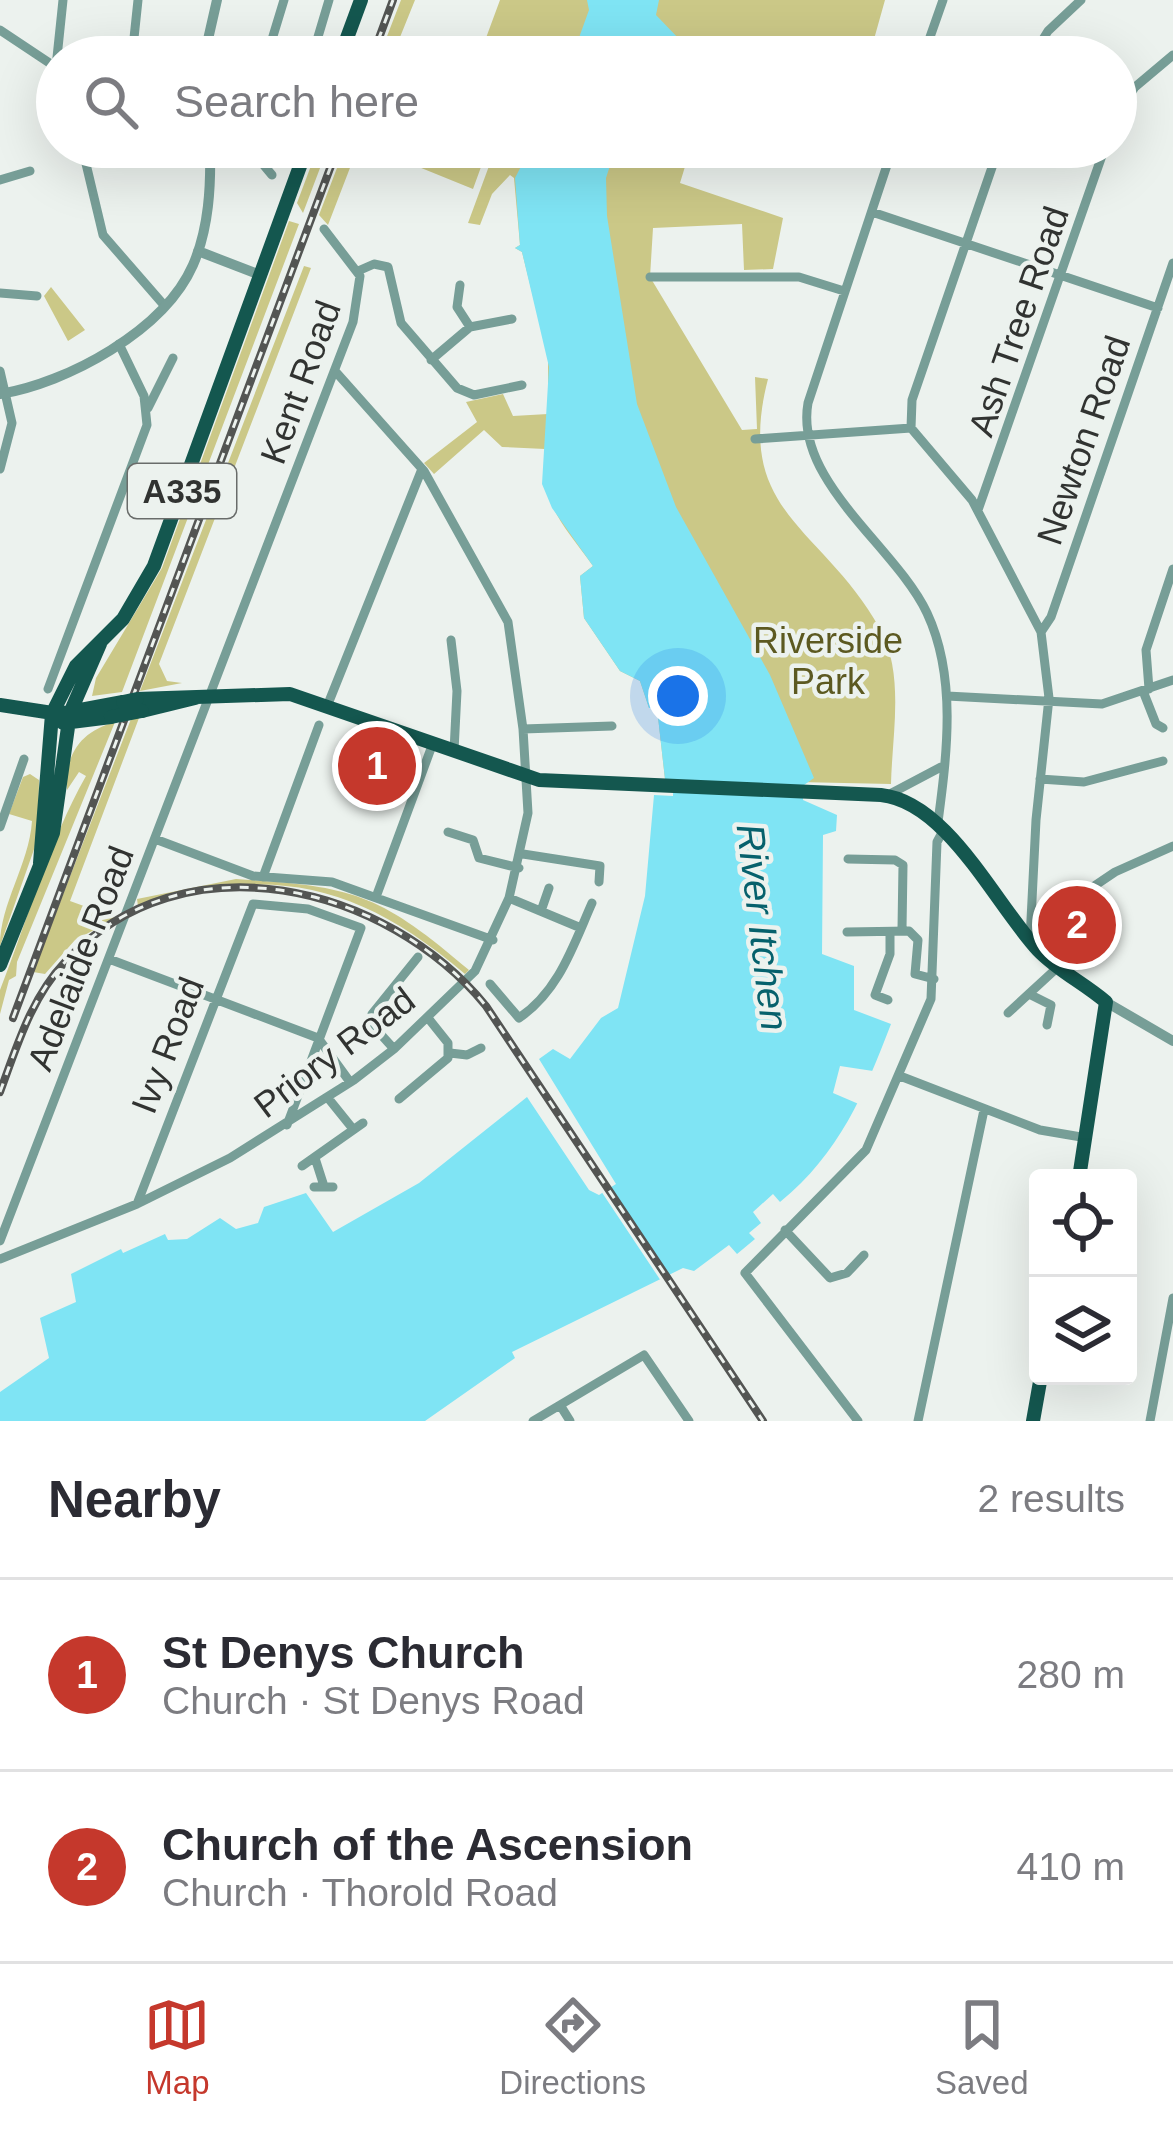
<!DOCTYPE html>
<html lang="en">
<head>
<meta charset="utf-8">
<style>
  :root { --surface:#fff; --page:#f2f2f3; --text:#2b2b33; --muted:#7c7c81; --line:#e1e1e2; --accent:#c5382c }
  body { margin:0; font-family:Arial,sans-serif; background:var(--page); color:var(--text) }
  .controls { position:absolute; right:36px; bottom:36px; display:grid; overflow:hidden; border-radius:12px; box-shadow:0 12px 48px #0002 }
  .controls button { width:108px; height:108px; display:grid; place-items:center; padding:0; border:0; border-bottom:3px solid var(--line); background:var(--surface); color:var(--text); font:60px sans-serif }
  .you { position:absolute; left:678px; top:696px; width:42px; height:42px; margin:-30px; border:9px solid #fff; border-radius:50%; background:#1a73e8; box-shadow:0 0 0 18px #1a73e833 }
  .badge { display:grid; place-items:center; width:78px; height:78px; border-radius:50%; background:var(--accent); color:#fff; font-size:39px; font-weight:700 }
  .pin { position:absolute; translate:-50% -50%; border:6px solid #fff; box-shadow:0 3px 12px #0006 }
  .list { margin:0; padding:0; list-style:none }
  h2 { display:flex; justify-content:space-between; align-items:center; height:156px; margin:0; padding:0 48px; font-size:51px }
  h2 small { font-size:39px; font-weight:400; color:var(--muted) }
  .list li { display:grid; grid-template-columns:78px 1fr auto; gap:36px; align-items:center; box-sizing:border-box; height:192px; padding:0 48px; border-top:3px solid var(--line) }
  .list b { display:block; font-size:45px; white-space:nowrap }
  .list p { margin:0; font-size:39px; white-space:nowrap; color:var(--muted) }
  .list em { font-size:39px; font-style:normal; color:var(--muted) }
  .icon { flex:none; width:66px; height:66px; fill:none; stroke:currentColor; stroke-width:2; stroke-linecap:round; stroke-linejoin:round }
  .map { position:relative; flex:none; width:1173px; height:1421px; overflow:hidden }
  .search { position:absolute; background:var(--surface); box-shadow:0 12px 48px #0002; left:36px; right:36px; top:36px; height:132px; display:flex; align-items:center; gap:30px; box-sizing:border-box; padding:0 42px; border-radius:66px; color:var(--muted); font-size:45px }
  .sheet { height:540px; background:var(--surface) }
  nav { display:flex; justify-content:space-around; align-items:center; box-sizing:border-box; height:168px; border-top:3px solid var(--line); background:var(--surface); font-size:33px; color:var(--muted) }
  nav a { display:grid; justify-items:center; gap:6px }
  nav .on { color:var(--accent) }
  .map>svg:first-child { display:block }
  .green { fill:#cbc887 }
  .water { fill:#7fe4f4 }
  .pier { fill:#ecf2ee }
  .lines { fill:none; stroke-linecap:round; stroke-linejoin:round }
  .minor { stroke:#779e97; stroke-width:9 }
  .tertiary { stroke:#779e97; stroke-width:10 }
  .primary { stroke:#14574f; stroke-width:14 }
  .rail-casing { stroke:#535553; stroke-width:8 }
  .rail { stroke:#ecf2ee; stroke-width:3; stroke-dasharray:9; stroke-linecap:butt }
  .primary-bridge { stroke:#14574f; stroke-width:14 }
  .labels { text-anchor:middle; stroke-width:9; stroke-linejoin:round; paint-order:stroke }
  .shield { fill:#ecf2ee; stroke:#696c6a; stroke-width:3 }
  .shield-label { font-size:33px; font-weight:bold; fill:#313331 }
  .street-label { font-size:36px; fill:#313331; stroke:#ecf2ee }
  .park-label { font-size:36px; fill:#5c5921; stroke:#ecf2ee }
  .water-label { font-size:39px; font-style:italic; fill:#06616c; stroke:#ecf2ee }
</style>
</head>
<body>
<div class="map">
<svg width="1173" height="1421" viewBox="0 0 1173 1421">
  <rect width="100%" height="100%" fill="#ecf2ee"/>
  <path class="green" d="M401,0H415L392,57H379Z
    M500,0H885L869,57H529L528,45L517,57L483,46Z
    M318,147H328L303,213L297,203Z
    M345,147H358L328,225L319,215Z
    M410,147L464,148L485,156L473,189L404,161Z
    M496,147H691L680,183L783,218L773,269L744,270L742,224L653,228L650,277L742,430L757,429L755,377L768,379C733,514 823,526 880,629C905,674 892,735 891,784L665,779L657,708H649L640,681L620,671L584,618L580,576L593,566C562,523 540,504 545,449L502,447L484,430L434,474L424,463L477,422L466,402L503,394L513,416L548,414V356L522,252L515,248L520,245L514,178L510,175L492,194L480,225L468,223Z
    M289,221L299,224L122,692L92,696L96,678L162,568Z
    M304,266L311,268L159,664L167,681L182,683L140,691Z
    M51,287L85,330L68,341L44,296Z
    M139,718L70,901L117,918L75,940L45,974L33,972L131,719Z
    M115,722L17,962L16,976L9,980L0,1014V990C28,919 49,841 86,776L79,772L67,790C65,754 80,732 115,722Z
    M30,774L39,780L38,838L0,946C0,903 29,865 32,821L9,814L23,777Z
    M236,879C353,886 379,893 469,970L465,974C359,884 273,863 138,906L137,899Z"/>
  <path class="water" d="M587,0H659L656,15L682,42L658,57H572L589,10Z
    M531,147H616L606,178L607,216L637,404L676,507L770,675L814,778L804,785L803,800L837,815L836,831L823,835L822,954L854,966V1010L891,1024C864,1094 840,1153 780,1202L773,1194L753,1212L761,1223L749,1233L755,1239L737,1254L729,1245L694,1271L683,1268L512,1352L515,1358L425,1421H0V1392L49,1358L40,1318L76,1302L71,1274L121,1249L123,1253L165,1234L168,1240L187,1239L220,1218L236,1229L258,1223L264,1207L306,1193L333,1232L419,1183L527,1097L589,1190L599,1195L616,1184L539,1059L553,1049L570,1059L601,1018L618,1008L645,896L654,795L673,796V780L665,779L657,708H649L640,681L620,671L584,618L580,576L593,566L552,508L542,484L549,367L522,252L515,248L520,245L515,178Z"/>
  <path class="pier" d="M840,1066L873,1071L861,1105L833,1093Z
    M607,1184L671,1279L663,1284L599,1188Z"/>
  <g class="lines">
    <path class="minor" d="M284,0L270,46L286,57
      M0,30L57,68
      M132,57L138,0
      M312,57L329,0
      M923,57L943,0
      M1032,57L1048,31L1081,0
      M56,67L63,0
      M1116,115L1135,87L1173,55
      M82,147L103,235L163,304
      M893,147L808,403C794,481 896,547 927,613C957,677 947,754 938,822
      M211,157L256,156L272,175
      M266,162L280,147
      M0,180L30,171
      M872,212L1158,308
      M358,271L374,264L388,267L401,323L457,388L474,395L522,385
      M650,277H799L844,291
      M460,285L457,307L470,327
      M0,293L37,296
      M431,360L470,327L512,319
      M0,371L12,423L0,469
      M148,408L173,358
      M911,428L972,500L1041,632L1049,698L1036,820L1030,940
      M911,428L912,400L999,147
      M755,439L911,428
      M978,510L1105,147
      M1041,632L1051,617L1173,263
      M451,640L457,691L454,751
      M48,689L147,425L144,396L119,344
      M1149,689L1146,650L1173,569
      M1143,691L1156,724L1163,728
      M947,696L1102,704L1173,680
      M328,704L422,469
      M523,729L612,726
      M1040,779L1084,782L1163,761
      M888,795L941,767
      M0,827L24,759
      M448,832L473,840L479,858L519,868
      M155,839L253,876L332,882L493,940
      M523,854L600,866L599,882
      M848,859L895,860L903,865L902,929
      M263,877L319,725
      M376,897L433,743
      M509,898L581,928
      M541,911L549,888
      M1035,926L1115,872L1173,846
      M847,932L909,931L918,940L915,974L934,979
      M109,959L318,1038L350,1082
      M490,984L519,1018C559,991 573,946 592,903
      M1029,994L1051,1005L1047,1025
      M888,1000L875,995L890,954V932
      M1008,1013L1058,967
      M394,1049L375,1028L372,1014L418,957
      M450,1053L467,1055L481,1048
      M900,1076L1040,1130L1087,1138
      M328,1098L353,1129
      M399,1099L448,1058V1043L428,1018
      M315,1158L323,1183
      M302,1166L363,1123
      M314,1187H333
      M137,1204L253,904L308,909L361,928L287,1125
      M785,1230L830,1278L847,1273L864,1255
      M0,1241L353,322L360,276L324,229
      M0,1259L137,1204L230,1158L354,1080L394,1049L475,971L509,898L528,813L523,729L508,622L424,471L335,371
      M560,1405L570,1421
      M533,1421L644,1355L689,1421
      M858,1421L745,1273L866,1150L931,999L937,842L944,829
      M918,1421L984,1110
      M1150,1421L1173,1298"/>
    <path class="tertiary" d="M204,57L217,0
      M198,251L260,275
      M0,394C67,383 164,331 193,265C209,228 211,186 210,147
      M1106,1002L1173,1041"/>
    <path class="primary" d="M340,57L361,0
      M137,699L290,694L539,780L881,795C947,802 994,902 1038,950C1058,971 1084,983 1106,1002L1079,1178
      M0,705L59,714L123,702
      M142,711L195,698
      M63,723L111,717
      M40,863L52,714L76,666L123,619L154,566L307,147
      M0,965L53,833L70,713L100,644
      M1033,1421L1041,1376"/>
    <defs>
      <path id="rail" d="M372,57L393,0
        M13,1018L338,147
        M0,1092C17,1046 31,998 65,962C184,834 387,885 486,1006L763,1421"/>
    </defs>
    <use href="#rail" class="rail-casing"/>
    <use href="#rail" class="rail"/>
    <path class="primary-bridge" d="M123,702L137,699
      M111,717L142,711"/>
  </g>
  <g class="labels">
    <rect class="shield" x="128" y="464" width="108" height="54" rx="9"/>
    <g class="shield-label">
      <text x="182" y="503">A335</text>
    </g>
    <g class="street-label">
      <text transform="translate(1018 321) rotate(-71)" y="13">Ash Tree Road</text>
      <text transform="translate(300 382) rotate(-70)" y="13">Kent Road</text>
      <text transform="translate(1083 440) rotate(-71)" y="13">Newton Road</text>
      <text transform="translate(80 958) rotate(-69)" y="13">Adelaide Road</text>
      <text transform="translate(167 1045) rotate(-69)" y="13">Ivy Road</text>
      <text transform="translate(334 1052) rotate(-37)" y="13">Priory Road</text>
    </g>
    <g class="park-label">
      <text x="828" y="653">Riverside<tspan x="828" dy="41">Park</tspan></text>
    </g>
    <g class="water-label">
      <text transform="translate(763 927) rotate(83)" y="14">River Itchen</text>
    </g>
  </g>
</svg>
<div class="controls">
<button><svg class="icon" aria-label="locate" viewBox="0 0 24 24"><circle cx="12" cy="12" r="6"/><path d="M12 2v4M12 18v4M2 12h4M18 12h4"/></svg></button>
<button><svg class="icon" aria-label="layers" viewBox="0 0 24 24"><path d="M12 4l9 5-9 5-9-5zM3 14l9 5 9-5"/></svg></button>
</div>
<div class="you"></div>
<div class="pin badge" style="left:377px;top:766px">1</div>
<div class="pin badge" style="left:1077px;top:925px">2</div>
<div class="search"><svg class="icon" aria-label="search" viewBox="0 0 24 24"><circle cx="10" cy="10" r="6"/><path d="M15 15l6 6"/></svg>Search here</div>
</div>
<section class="sheet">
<h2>Nearby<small>2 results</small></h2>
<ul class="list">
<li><span class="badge">1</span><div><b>St Denys Church</b><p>Church · St Denys Road</p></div><em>280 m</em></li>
<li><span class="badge">2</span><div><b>Church of the Ascension</b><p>Church · Thorold Road</p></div><em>410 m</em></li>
</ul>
</section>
<nav>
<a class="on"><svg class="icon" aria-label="map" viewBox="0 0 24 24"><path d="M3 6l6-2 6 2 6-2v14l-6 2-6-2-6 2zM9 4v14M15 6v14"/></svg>Map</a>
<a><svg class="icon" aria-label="directions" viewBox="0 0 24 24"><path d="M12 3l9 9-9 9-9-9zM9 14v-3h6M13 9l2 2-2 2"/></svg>Directions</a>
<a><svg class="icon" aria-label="saved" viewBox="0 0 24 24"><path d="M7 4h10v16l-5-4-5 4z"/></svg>Saved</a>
</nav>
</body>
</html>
